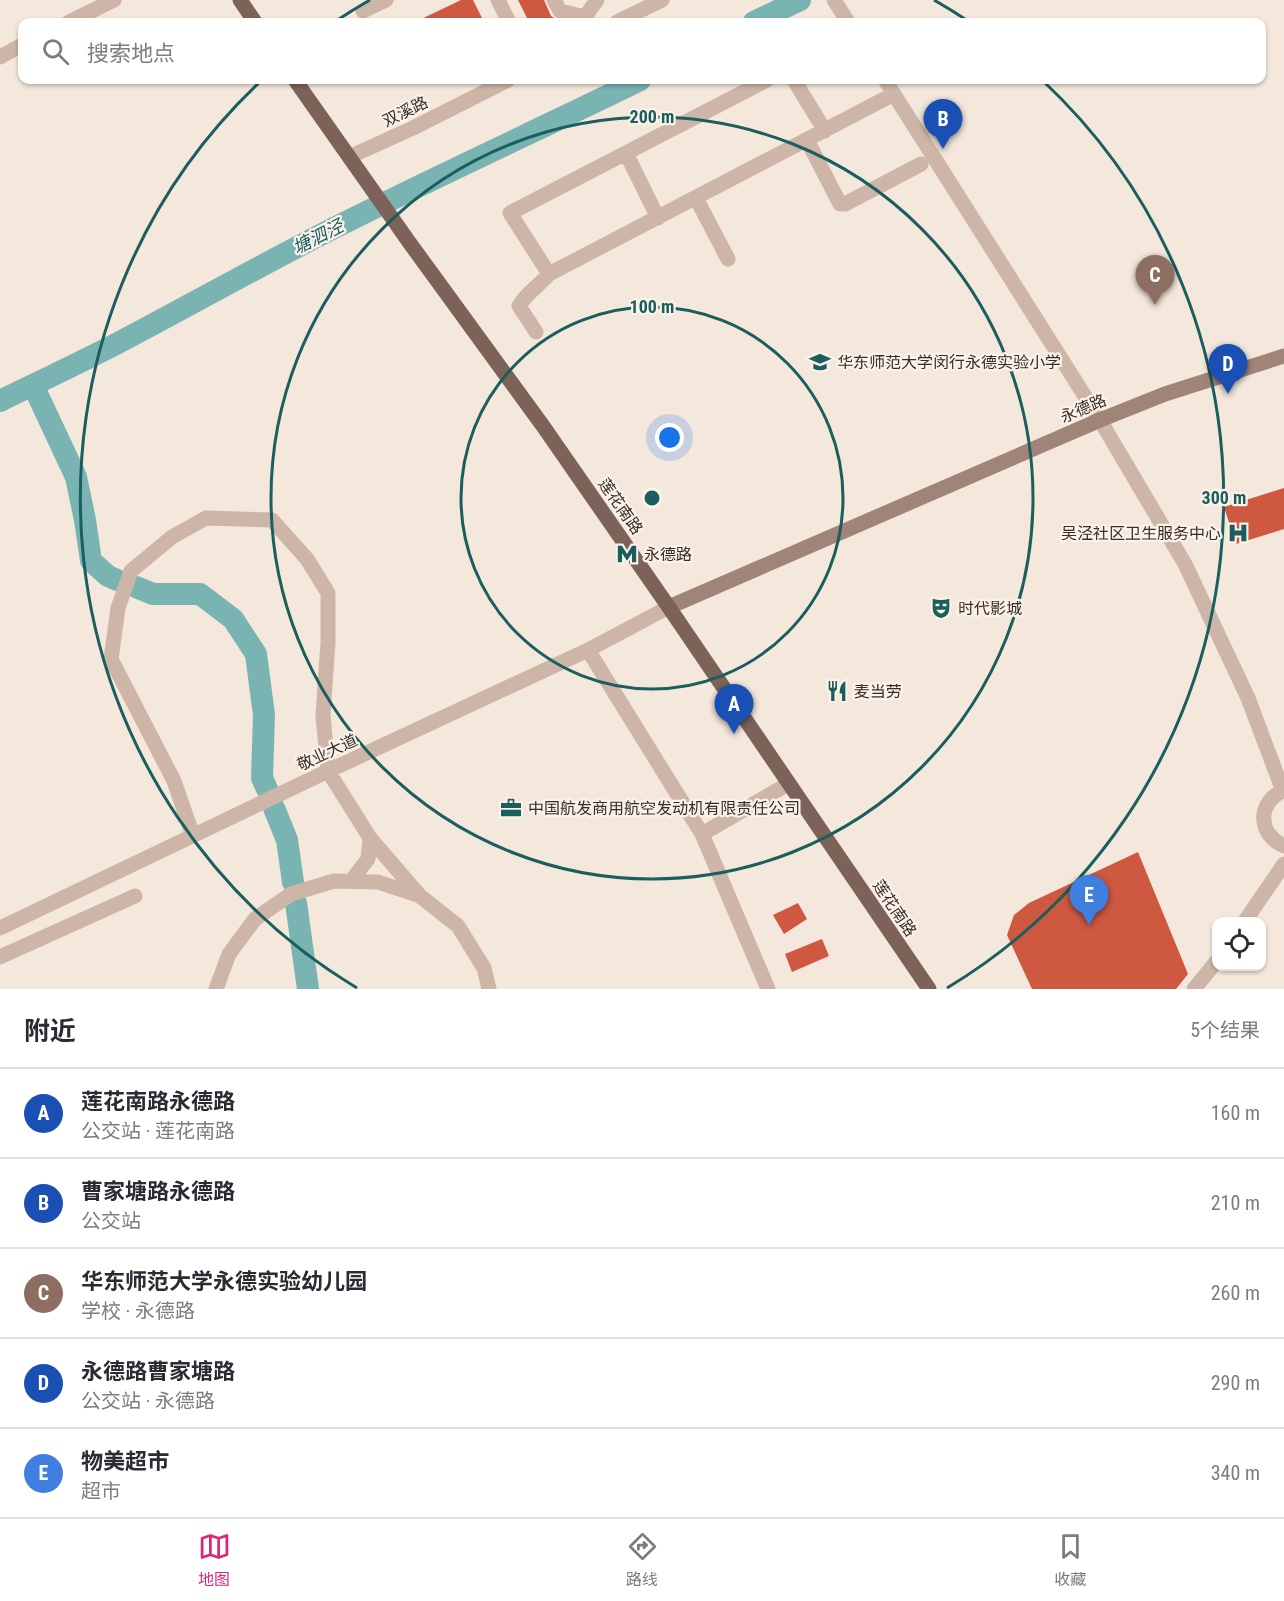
<!DOCTYPE html>
<html lang="zh">
<head>
<meta charset="utf-8">
<style>
  :root { --surface:#fff; --page:#f2f2f3; --text:#2b2b33; --muted:#7c7c81; --line:#e1e1e2; --accent:#db2777 }
  body { margin:0; font-family:"Roboto Condensed","Noto Sans SC",sans-serif; background:var(--page); color:var(--text) }
  .controls { position:absolute; right:18px; bottom:18px; display:grid; overflow:hidden; border-radius:12px; box-shadow:0 2px 4px #0004 }
  .controls button { width:54px; height:54px; display:grid; place-items:center; padding:0; border:0; border-bottom:2px solid var(--line); background:var(--surface); color:var(--text); font:30px sans-serif }
  .you { position:absolute; left:670px; top:438px; width:21px; height:21px; margin:-15px; border:4px solid #fff; border-radius:50%; background:#1a73e8; box-shadow:0 0 0 9px #1a73e833 }
  .badge { display:grid; place-items:center; width:39px; height:39px; border-radius:50%; background:var(--accent); color:#fff; font-size:20px; font-weight:700 }
  .pin { position:absolute; translate:-50% -50px; filter:drop-shadow(0 2px 3px #0008) }
  .pin::after { content:''; position:absolute; top:32px; width:21px; height:18px; background:inherit; clip-path:polygon(0 0,100% 0,50% 100%) }
  .list { margin:0; padding:0; list-style:none }
  h2 { display:flex; justify-content:space-between; align-items:center; height:78px; margin:0; padding:0 24px; font-size:26px }
  h2 small { font-size:20px; font-weight:400; color:var(--muted) }
  .list li { display:grid; grid-template-columns:39px 1fr auto; gap:18px; align-items:center; box-sizing:border-box; height:90px; padding:0 24px; border-top:2px solid var(--line) }
  .list b { display:block; font-size:22px; white-space:nowrap }
  .list p { margin:0; font-size:20px; white-space:nowrap; color:var(--muted) }
  .list em { font-size:20px; font-style:normal; color:var(--muted) }
  .icon { flex:none; width:33px; height:33px; fill:none; stroke:currentColor; stroke-width:2; stroke-linecap:round; stroke-linejoin:round }
  .map { position:relative; flex:none; width:1284px; height:989px; overflow:hidden }
  .search { position:absolute; background:var(--surface); box-shadow:0 2px 4px #0004; left:18px; right:18px; top:18px; height:66px; display:flex; align-items:center; gap:15px; box-sizing:border-box; padding:0 21px; border-radius:12px; color:var(--muted); font-size:22px }
  .sheet { height:528px; background:var(--surface) }
  nav { display:flex; justify-content:space-around; align-items:center; box-sizing:border-box; height:84px; border-top:2px solid var(--line); background:var(--surface); font-size:16px; color:var(--muted) }
  nav a { display:grid; justify-items:center; gap:3px }
  nav .on { color:var(--accent) }
  .map>svg:first-child { display:block }
  .lines { fill:none; stroke-linecap:round; stroke-linejoin:round }
  .river { stroke:#79b3b2; stroke-width:22 }
  .building { fill:#cf5840 }
  .street { stroke:#cdb6a7; stroke-width:15 }
  .secondary { stroke:#a18478; stroke-width:15 }
  .primary { stroke:#7c6258; stroke-width:15 }
  .ring { fill:none; stroke:#1a5e5e; stroke-width:3 }
  .labels { text-anchor:middle; stroke-width:4.5; stroke-linejoin:round; paint-order:stroke }
  .street-label { font-size:16px; fill:#392c28; stroke:#fbf2e9 }
  .poi-label { font-size:16px; fill:#392c28; stroke:#fbf2e9; text-anchor:start }
  .water-label { font-size:18px; font-style:italic; fill:#1a5e5e; stroke:#fbf2e9 }
  .centre { fill:#1a5e5e; stroke:#fbf2e9; stroke-width:3 }
  .ring-label { font-size:18px; text-anchor:middle; font-weight:bold; fill:#1a5e5e; stroke:#fbf2e9; stroke-width:4.5; stroke-linejoin:round; paint-order:stroke }
</style>
</head>
<body>
<div class="map">
<svg width="1284" height="989" viewBox="0 0 1284 989">
  <rect width="100%" height="100%" fill="#f4e7dc"/>
  <g class="lines">
    <path class="river" d="M754,22L800,0
      M33,385L76,477L85,520L91,561L108,576L117,580
      M0,401C39,382 79,363 118,343C190,305 261,265 334,228C435,177 538,130 640,80
      M136,587L153,594H200L233,619L256,654L264,715L262,778L267,789
      M274,808L287,840L293,882
      M296,903L308,989"/>
  </g>
  <path class="building" d="M461,0H473L484,22H415Z
    M518,0H544L551,16L557,20L553,22H529Z
    M1284,488V529L1236,544L1224,507Z
    M1138,852L1188,974L1176,989H1032L1007,935L1014,915L1029,903Z
    M798,903L807,919L784,934L773,915Z
    M822,939L829,956L792,972L785,954Z"/>
  <g class="lines">
    <path class="street" d="M498,0L509,22
      M554,0L560,11L585,17L588,22
      M834,0L848,22
      M363,11L386,0
      M585,17L597,0
      M69,22L114,0
      M617,22L662,0
      M0,57L22,45
      M794,80L825,131
      M885,80L1100,420L1185,564L1248,698L1283,791
      M807,140L840,204H845L921,164
      M626,153L658,218
      M349,157L413,128L508,80
      M696,198L728,259
      M549,274L510,213L767,80
      M536,332L519,306C526,293 539,286 549,274L894,94
      M588,650L702,834L788,784
      M1284,790C1257,802 1257,834 1284,846
      M702,834L768,989
      M193,836L174,781L111,659L118,608L131,571L172,537L206,518L272,520L307,559L328,593V642L323,715L328,771L370,838L420,896
      M351,881L368,859L370,838
      M1245,921L1284,864
      M0,928L328,771L588,650L669,607
      M0,957L135,896
      M216,989L229,954L255,919L291,894L334,881L378,882L420,896L458,926L484,968L489,989
      M1194,989L1216,962"/>
    <path class="secondary" d="M669,607L1100,420L1165,394L1284,356"/>
    <path class="primary" d="M240,0L255,22
      M295,80L409,242L543,426L668,606L929,989"/>
  </g>
  <g class="ring">
    <circle cx="652" cy="498" r="191"/>
    <circle cx="652" cy="498" r="381"/>
    <path d="M357 988A572 572 0 0 1 262 80M336 21A572 572 0 0 1 370 0M934 0A572 572 0 0 1 968 21M1042 80A572 572 0 0 1 947 988"/>
  </g>
  <defs>
    <symbol id="school-bare" viewBox="-9 -9 18 18"><path d="M0-5L7-2L0 1L-7-2ZM-4 1L0 2.5L4 1V4Q0 6-4 4Z" fill="#1a5e5e" stroke="#fbf2e9" stroke-width="2.5" paint-order="stroke"/></symbol>
    <symbol id="hospital-bare" viewBox="-9 -9 18 18"><path d="M-5-5h3v3.5h4V-5h3V5h-3V1.5h-4V5h-3Z" fill="#1a5e5e" stroke="#fbf2e9" stroke-width="2.5" paint-order="stroke"/></symbol>
    <symbol id="metro-bare" viewBox="-9 -9 18 18"><path d="M-5.5 5V-5H-3L0 0L3-5H5.5V5H3V-.5L0 4L-3-.5V5Z" fill="#1a5e5e" stroke="#fbf2e9" stroke-width="2.5" paint-order="stroke"/></symbol>
    <symbol id="theatre-bare" viewBox="-9 -9 18 18"><path d="M-5-5.5Q0-4 5-5.5V0Q5 5 0 6Q-5 5-5 0ZM-3.3-2.5H-1v1.5H-3.3ZM1-2.5H3.3v1.5H1ZM-2.8 1Q0 5.5 2.8 1Z" fill="#1a5e5e" stroke="#fbf2e9" stroke-width="2.5" paint-order="stroke"/></symbol>
    <symbol id="restaurant-bare" viewBox="-9 -9 18 18"><path d="M-5-6h1v4h1v-4h1v4h1v-4h1v5L-1.5 .5V6h-2V.5L-5-1ZM5-6V6H3V1.5H1.5Q1.5-4 5-6Z" fill="#1a5e5e" stroke="#fbf2e9" stroke-width="2.5" paint-order="stroke"/></symbol>
    <symbol id="office-bare" viewBox="-9 -9 18 18"><path d="M-6-3h4V-5.5h4V-3h4V5H-6ZM-1-4.5V-3h2v-1.5ZM-6 0V1H6V0Z" fill="#1a5e5e" stroke="#fbf2e9" stroke-width="2.5" paint-order="stroke"/></symbol>
  </defs>
  <g fill-rule="evenodd">
    <use href="#school-bare" x="805" y="347" width="30" height="30"/>
    <use href="#hospital-bare" x="1223" y="518" width="30" height="30"/>
    <use href="#metro-bare" x="612" y="539" width="30" height="30"/>
    <use href="#theatre-bare" x="926" y="593" width="30" height="30"/>
    <use href="#restaurant-bare" x="822" y="676" width="30" height="30"/>
    <use href="#office-bare" x="496" y="793" width="30" height="30"/>
  </g>
  <g class="labels">
    <g class="street-label">
      <text transform="translate(405 111) rotate(-26)" y="6">双溪路</text>
      <text transform="translate(1083 408) rotate(-23)" y="6">永德路</text>
      <text transform="translate(621 506) rotate(55)" y="6">莲花南路</text>
      <text transform="translate(327 752) rotate(-25)" y="6">敬业大道</text>
      <text transform="translate(895 908) rotate(56)" y="6">莲花南路</text>
    </g>
    <g class="poi-label">
      <text x="837" y="368">华东师范大学闵行永德实验小学</text>
      <text x="1221" y="539" text-anchor="end">吴泾社区卫生服务中心</text>
      <text x="644" y="560">永德路</text>
      <text x="958" y="614">时代影城</text>
      <text x="854" y="697">麦当劳</text>
      <text x="528" y="814">中国航发商用航空发动机有限责任公司</text>
    </g>
    <g class="water-label">
      <text transform="translate(318 237) rotate(-27)" y="6">塘泗泾</text>
    </g>
  </g>
  <circle cx="652" cy="498" r="9" class="centre"/>
  <g class="ring-label">
    <text x="652" y="123">200 m</text>
    <text x="652" y="313">100 m</text>
    <text x="1224" y="504">300 m</text>
  </g>
</svg>
<div class="controls">
<button><svg class="icon" aria-label="locate" viewBox="0 0 24 24"><circle cx="12" cy="12" r="6"/><path d="M12 2v4M12 18v4M2 12h4M18 12h4"/></svg></button>
</div>
<div class="you"></div>
<div class="pin badge" style="left:734px;top:734px;background:#1a4fb4">A</div>
<div class="pin badge" style="left:943px;top:149px;background:#1a4fb4">B</div>
<div class="pin badge" style="left:1155px;top:305px;background:#8d6e63">C</div>
<div class="pin badge" style="left:1228px;top:394px;background:#1a4fb4">D</div>
<div class="pin badge" style="left:1089px;top:925px;background:#3f7fe0">E</div>
<div class="search"><svg class="icon" aria-label="search" viewBox="0 0 24 24"><circle cx="10" cy="10" r="6"/><path d="M15 15l6 6"/></svg>搜索地点</div>
</div>
<section class="sheet">
<h2>附近<small>5个结果</small></h2>
<ul class="list">
<li><span class="badge" style="background:#1a4fb4">A</span><div><b>莲花南路永德路</b><p>公交站 · 莲花南路</p></div><em>160 m</em></li>
<li><span class="badge" style="background:#1a4fb4">B</span><div><b>曹家塘路永德路</b><p>公交站</p></div><em>210 m</em></li>
<li><span class="badge" style="background:#8d6e63">C</span><div><b>华东师范大学永德实验幼儿园</b><p>学校 · 永德路</p></div><em>260 m</em></li>
<li><span class="badge" style="background:#1a4fb4">D</span><div><b>永德路曹家塘路</b><p>公交站 · 永德路</p></div><em>290 m</em></li>
<li><span class="badge" style="background:#3f7fe0">E</span><div><b>物美超市</b><p>超市</p></div><em>340 m</em></li>
</ul>
</section>
<nav>
<a class="on"><svg class="icon" aria-label="map" viewBox="0 0 24 24"><path d="M3 6l6-2 6 2 6-2v14l-6 2-6-2-6 2zM9 4v14M15 6v14"/></svg>地图</a>
<a><svg class="icon" aria-label="directions" viewBox="0 0 24 24"><path d="M12 3l9 9-9 9-9-9zM9 14v-3h6M13 9l2 2-2 2"/></svg>路线</a>
<a><svg class="icon" aria-label="saved" viewBox="0 0 24 24"><path d="M7 4h10v16l-5-4-5 4z"/></svg>收藏</a>
</nav>
</body>
</html>
